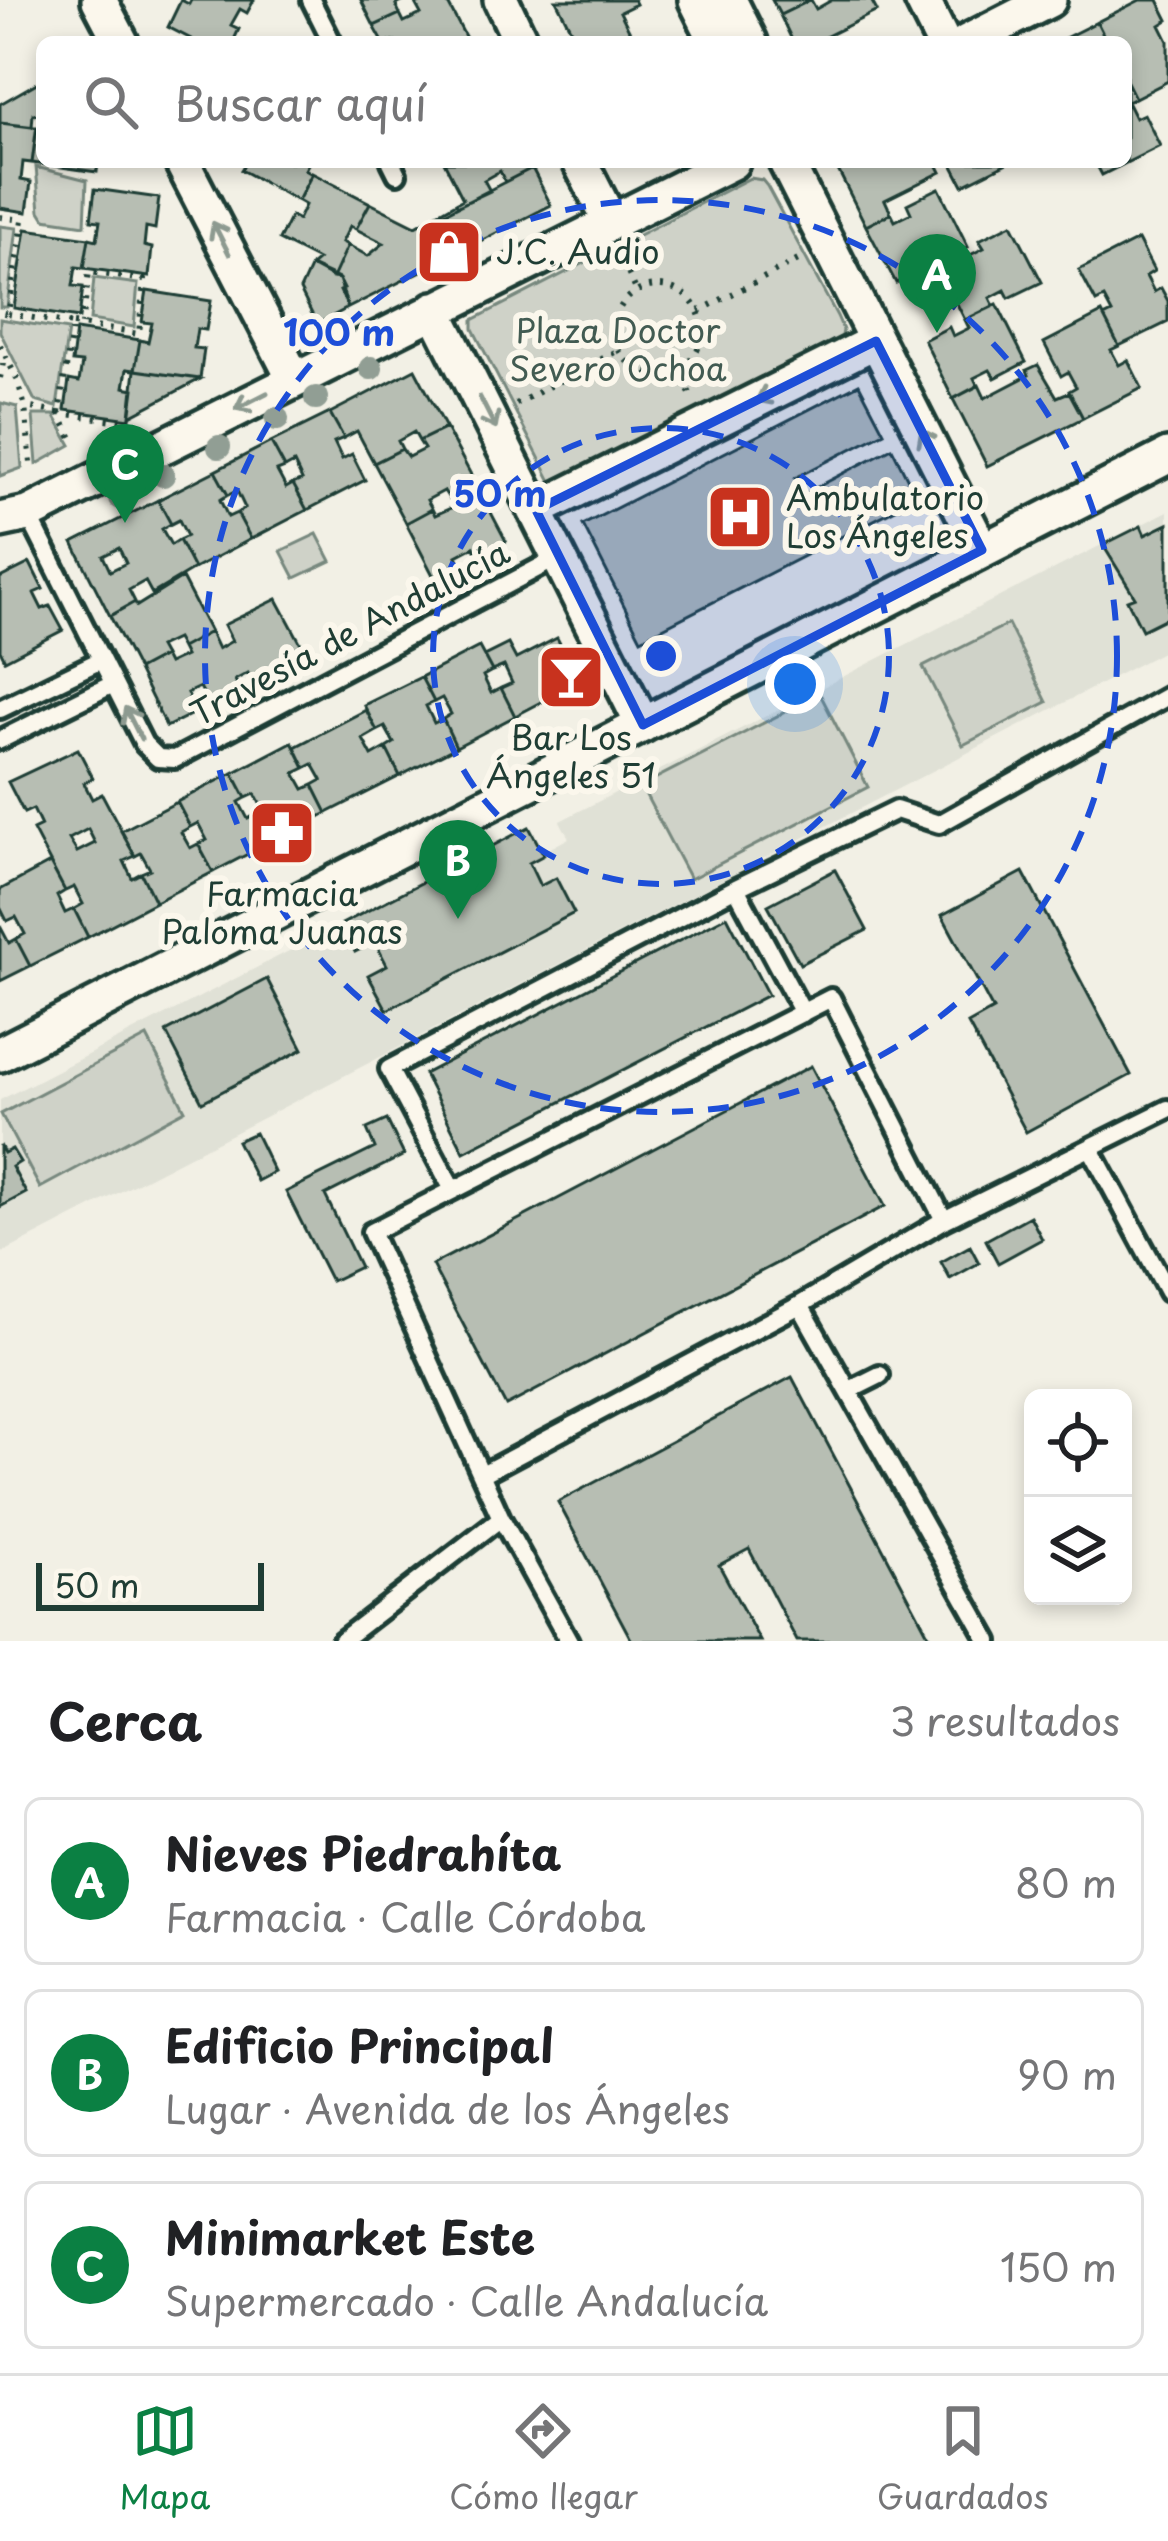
<!DOCTYPE html>
<html lang="es">
<head>
<meta charset="utf-8">
<style>
  :root { --surface:#fff; --page:#f2f2f2; --text:#202124; --muted:#757577; --line:#e0e0e0; --accent:#0b8043 }
  body { margin:0; font-family:"Playpen Sans",sans-serif; background:var(--page); color:var(--text) }
  .controls { position:absolute; right:36px; bottom:36px; display:grid; overflow:hidden; border-radius:18px; box-shadow:0 6px 18px #0003 }
  .controls button { width:108px; height:108px; display:grid; place-items:center; padding:0; border:0; border-bottom:3px solid var(--line); background:var(--surface); color:var(--text); font:60px sans-serif }
  .scale { position:absolute; left:36px; bottom:30px; width:228px; box-sizing:border-box; padding-left:12px; border:6px solid #1f3d34; border-top:0; font-size:33px; line-height:42px; white-space:nowrap; color:#1f3d34; -webkit-text-stroke:9px #fbf7ec; paint-order:stroke }
  .you { position:absolute; left:795px; top:684px; width:42px; height:42px; margin:-30px; border:9px solid #fff; border-radius:50%; background:#1a73e8; box-shadow:0 0 0 18px #1a73e833 }
  .badge { display:grid; place-items:center; width:78px; height:78px; border-radius:50%; background:var(--accent); color:#fff; font-size:39px; font-weight:700 }
  .pin { position:absolute; translate:-50% -99px; filter:drop-shadow(0 3px 6px #0008) }
  .pin::after { content:''; position:absolute; top:63px; width:42px; height:36px; background:inherit; clip-path:polygon(0 0,100% 0,50% 100%) }
  .list { margin:0; padding:0; list-style:none }
  h2 { display:flex; justify-content:space-between; align-items:center; height:156px; margin:0; padding:0 48px; font-size:51px }
  h2 small { font-size:39px; font-weight:400; color:var(--muted) }
  .list li { display:grid; grid-template-columns:78px 1fr auto; gap:36px; align-items:center; box-sizing:border-box; height:168px; margin:0 24px 24px; padding:0 24px; border:3px solid var(--line); border-radius:18px }
  .list b { display:block; font-size:45px; white-space:nowrap }
  .list p { margin:0; font-size:39px; white-space:nowrap; color:var(--muted) }
  .list em { font-size:39px; font-style:normal; color:var(--muted) }
  .icon { flex:none; width:66px; height:66px; fill:none; stroke:currentColor; stroke-width:2; stroke-linecap:round; stroke-linejoin:round }
  .map { position:relative; flex:none; width:1168px; height:1641px; overflow:hidden }
  .search { position:absolute; background:var(--surface); box-shadow:0 6px 18px #0003; left:36px; right:36px; top:36px; height:132px; display:flex; align-items:center; gap:30px; box-sizing:border-box; padding:0 42px; border-radius:18px; color:var(--muted); font-size:45px }
  .sheet { height:732px; background:var(--surface) }
  nav { display:flex; justify-content:space-around; align-items:center; box-sizing:border-box; height:168px; border-top:3px solid var(--line); background:var(--surface); font-size:33px; color:var(--muted) }
  nav a { display:grid; justify-items:center; gap:6px }
  nav .on { color:var(--accent) }
  .map>svg:first-child { display:block }
  .built { fill:#e0e1d6 }
  .green { fill:#cfd2c8; stroke:#77887e; stroke-width:3 }
  .building { fill:#b7beb3; stroke:#1f3d34; stroke-width:3; fill-rule:evenodd }
  .lines { fill:none; stroke-linecap:round; stroke-linejoin:round }
  .lane-casing { stroke:#1f3d34; stroke-width:26 }
  .street-casing { stroke:#1f3d34; stroke-width:42 }
  .path { stroke:#1f3d34; stroke-width:6; stroke-dasharray:3 9; stroke-linecap:butt }
  .lane { stroke:#fbf7ec; stroke-width:16 }
  .street { stroke:#fbf7ec; stroke-width:33 }
  .tree { fill:#919e94 }
  .oneway { stroke:#8d9a90 }
  .marked { fill:#1d4ed8; fill-opacity:0.2; stroke:#1d4ed8; stroke-width:9; stroke-linejoin:round }
  .ring { fill:none; stroke:#1d4ed8; stroke-width:6; stroke-dasharray:21 15 }
  .labels { text-anchor:middle; stroke-width:12; stroke-linejoin:round; paint-order:stroke }
  .poi-label { font-size:33px; fill:#1f3d34; stroke:#fbf7ec; text-anchor:start }
  .park-label { font-size:33px; fill:#425b52; stroke:#fbf7ec }
  .street-label { font-size:33px; fill:#1f3d34; stroke:#fbf7ec }
  .centre { fill:#1d4ed8; stroke:#fbf7ec; stroke-width:6 }
  .ring-label { font-size:36px; text-anchor:middle; font-weight:bold; fill:#1d4ed8; stroke:#fbf7ec; stroke-width:12; stroke-linejoin:round; paint-order:stroke }
</style>
</head>
<body>
<div class="map">
<svg width="1168" height="1641" viewBox="0 0 1168 1641">
  <rect width="100%" height="100%" fill="#f2f0e5"/>
  <filter id="ink" filterUnits="userSpaceOnUse"><feTurbulence type="fractalNoise" baseFrequency=".00833" numOctaves="2"/><feDisplacementMap in="SourceGraphic" scale="24" xChannelSelector="R" yChannelSelector="G"/><feConvolveMatrix kernelMatrix="1 2 1 2 8 2 1 2 1" color-interpolation-filters="sRGB"/></filter>
  <g filter="url(#ink)">
    <path class="built" d="M1168,511V649L0,1254V1100L529,827L543,852L569,838L560,821Z"/>
    <path class="green" d="M36,167L87,180L85,225L45,219L40,211Z
      M750,178L762,180L767,186L837,316L843,330L842,336L554,487L473,329V320Z
      M0,226L17,228L7,307H0Z
      M94,278L138,284L134,327L90,320Z
      M0,319L68,330L57,407L35,401L0,332Z
      M1,403L17,407L22,468L0,476Z
      M33,415H54L71,445L37,464Z
      M317,534L331,561L295,578L281,551Z
      M1008,624L1047,702L963,745L923,667Z
      M820,694L868,787L690,879L641,786Z
      M147,1037L185,1110L40,1188L1,1114Z"/>
    <path class="building" d="M181,0L189,4L191,0H254L247,13L240,9L231,25L239,29L233,42H197L168,27Z
      M361,0H407L396,5L400,14L374,26Z
      M426,0H446L468,42H383L374,26L400,14L404,22L421,14L416,5Z
      M556,0H634L636,4L620,12L635,42H577Z
      M772,0H811L780,15Z
      M811,0L816,9L832,0H871L877,11L815,42H793L780,15Z
      M1140,0H1158L1168,20L1160,25L1168,41V81L1135,98L1126,80V42H1107L1097,22Z
      M1097,22L1107,42H1057Z
      M42,80L39,115L33,114L32,127L0,123V104Z
      M1126,80L1135,98L1127,102L1135,118L1144,114L1160,146L1102,175L1095,162H1126Z
      M0,123L37,127L32,163L23,162L21,180L31,182L27,212L0,208Z
      M36,132L42,133V162H98L97,172L32,163Z
      M246,162H309L305,170L312,174L298,201L241,170Z
      M444,162H529L532,168L505,182L500,171L484,180L490,191L458,206L456,203L463,199Z
      M834,162H936L941,172L885,200L891,213L866,226Z
      M951,162H1009L963,185Z
      M532,168L551,205L463,250L443,214Z
      M312,173L370,203L356,229L350,226L342,242L348,245L333,278L311,266L318,260L279,240L291,216L298,220L305,205L298,201Z
      M939,188L968,247L936,262L932,254L916,262L921,271L896,283L866,226L891,213L895,221L911,213L907,204Z
      M95,189L159,198L155,229L146,227L144,246L152,248L149,277L84,268L89,238L97,240L100,221L91,220Z
      M370,203L416,226L456,203L458,206L443,214L463,250L348,308L340,291L344,289L339,279L333,278L348,245L368,256L384,243L356,229Z
      M1012,224L1042,282L1009,298L1005,290L990,298L994,306L965,320L936,262L965,248L968,256L984,248L979,240Z
      M26,229L89,238L84,268L76,267L73,286L83,287L79,318L14,308Z
      M1138,240L1154,271L1146,276L1154,292L1161,288L1168,301V322L1119,346L1104,317L1112,313L1104,298L1096,302L1079,270Z
      M311,266L339,279L348,308L317,324L300,290Z
      M147,291L211,301L206,330L197,329L194,348L204,349L200,379L135,370L140,340L148,342L152,323L142,322Z
      M997,304L1026,362L995,378L990,370L974,378L978,386L953,399L924,340L949,327L953,336L969,328L965,320Z
      M1102,313L1119,346L1111,350L1119,365L1128,360L1142,388L1083,418L1069,391L1076,387L1068,372L1061,376L1044,343Z
      M76,330L140,340L135,370L127,369L124,387L134,389L130,419L65,410L69,380L79,382L82,363L72,362Z
      M1038,365L1057,397L1069,392L1083,418L987,466L953,399L979,385L985,398L1029,375L1027,370Z
      M415,369L446,428L419,441L414,432L398,441L402,449L374,463L357,431L344,438L330,413Z
      M135,370L200,379L130,416Z
      M859,384L884,432L795,478L804,494L892,448L917,498L641,639L583,525Z
      M330,413L344,438L334,442L342,459L352,454L365,480L307,510L293,484L302,480L294,463L285,468L271,442Z
      M446,428L477,486L450,500L444,491L427,500L432,509L406,523L374,463L402,449L408,457L424,449L419,441Z
      M271,442L285,468L277,471L286,488L293,484L307,510L251,539L237,513L245,508L237,491L228,495L215,471Z
      M215,471L228,495L220,500L228,517L237,513L251,539L194,569L179,540L187,536L179,520L171,524L158,500Z
      M477,486L506,541L477,556L474,547L457,556L461,564L434,577L406,523L432,509L435,515L453,507L450,500Z
      M158,500L171,524L162,529L171,545L179,540L194,569L152,594L145,581L129,590L135,602L110,616L73,543ZM119,548L126,563L110,571L103,556Z
      M1168,524V617L1142,630L1127,600L1135,597L1103,545L1141,526L1145,535Z
      M30,563L43,589L34,593L42,609L50,606L63,630L5,660L0,650V578Z
      M182,578L210,632L181,648L176,639L159,647L164,656L138,670L110,616L135,602L137,606Z
      M277,599L306,653L252,681L248,673L235,680L240,689L209,704L200,687L187,693L196,712L166,727L138,670L164,656L168,664L185,656L181,648L210,632L218,649L232,641L224,625Z
      M557,638L580,682L515,716L501,688L512,683L504,666L492,671L484,656L508,644L516,659Z
      M479,647L492,671L483,676L491,693L501,688L515,716L456,747L443,719L451,714L442,698L434,702L421,677Z
      M421,677L434,702L426,706L434,723L443,719L456,747L400,776L386,748L394,743L385,727L377,731L364,705Z
      M366,710L377,731L363,739L372,756L386,748L400,776L327,813L313,785L322,780L313,764L305,768L295,747Z
      M292,742L305,768L295,773L304,789L313,785L327,813L269,843L255,815L264,811L255,794L246,798L233,773Z
      M78,749L93,778L84,783L92,799L102,794L135,856L124,861L132,878L141,873L155,902L88,937L74,909L83,904L74,887L65,891L33,830L41,826L33,809L24,813L8,782ZM88,829L95,843L77,852L69,839Z
      M233,773L246,798L239,802L248,819L255,815L269,843L213,872L198,844L207,840L198,823L190,827L177,802Z
      M177,802L190,827L181,832L190,848L198,844L213,872L155,902L141,873L150,869L141,853L135,856L121,831Z
      M529,827L544,855L529,863L540,886L556,878L574,913L387,1010L368,975L387,965L375,942L355,952L342,924Z
      M50,863L65,891L57,896L65,913L74,909L88,937L30,966L16,939L25,934L16,917L7,921L0,907V890Z
      M835,870L867,930L800,964L768,905Z
      M1023,872L1131,1075L1026,1132L968,1024L993,1010L942,915Z
      M727,916L768,995L464,1152L424,1074Z
      M0,926L9,943L16,939L30,966L0,981Z
      M267,979L303,1049L202,1102L166,1032Z
      M811,1066L885,1206L506,1406L432,1265Z
      M387,1120L404,1155L325,1195L360,1267L331,1281L286,1192L375,1148L367,1129Z
      M255,1133L274,1172L257,1181L237,1141Z
      M0,1145L4,1153L12,1149L20,1162L12,1167L26,1193L0,1207Z
      M1030,1216L1042,1239L998,1263L986,1240Z
      M970,1246L979,1263L950,1279L941,1262Z
      M792,1377L932,1641H797L749,1549L719,1565L760,1641H632L558,1502Z"/>
    <g class="lines">
      <defs>
        <path id="lane" d="M311,0L332,42
          M391,162L397,174
          M28,514L144,744L158,758L175,759L559,557
          M0,709L101,660
          M0,740L113,684
          M736,888L803,1013
          M1091,1149L1168,1292
          M453,1190L389,1069L736,888L896,810L939,824L1168,696
          M800,1305L989,1641
          M850,1390L880,1375
          M482,1474L800,1305L944,1220L1168,1109
          M341,1641L501,1518
          M569,1641L501,1518L371,1232L831,998L944,1220"/>
        <path id="street" d="M99,0L121,42
          M501,0L521,42
          M696,0L717,42
          M729,0L750,42
          M922,0L943,42
          M967,42L1049,0
          M182,162L294,379
          M580,162L610,221
          M786,162L982,550
          M434,309L643,725
          M536,510L876,341
          M0,520L28,514L732,162
          M0,1054L1168,456"/>
      </defs>
      <use href="#lane" class="lane-casing"/>
      <use href="#street" class="street-casing"/>
      <path class="path" d="M0,217L23,220L8,314L0,312
        M618,252L637,292
        M614 330a44 44 0 1 1 88 0a44 44 0 1 1-88 0Z
        M699,311L802,258
        M8,314L73,324L59,413L25,407
        M73,324L82,325L139,334L144,280L89,272L82,325
        M0,345L18,381L25,407L31,463
        M678,369L692,398
        M0,378L4,358
        M516,404L619,350
        M59,413L121,421
        M59,413L75,444"/>
      <use href="#lane" class="lane"/>
      <use href="#street" class="street"/>
    </g>
    <g class="tree">
      <circle cx="371" cy="368" r="12"/>
      <circle cx="316" cy="398" r="12"/>
      <circle cx="277" cy="419" r="12"/>
      <circle cx="219" cy="447" r="12"/>
      <circle cx="163" cy="475" r="12"/>
      <circle cx="120" cy="498" r="12"/>
    </g>
    <defs><path id="oneway-shaft" d="M-6 0H5M1.5-3L5.5 0L1.5 3" fill="none" stroke-width="1.6" stroke-linecap="round" stroke-linejoin="round" transform="scale(3)"/></defs>
    <g class="oneway">
      <use href="#oneway-shaft" transform="translate(221 238) rotate(-117)"/>
      <use href="#oneway-shaft" transform="translate(772 393) rotate(154)"/>
      <use href="#oneway-shaft" transform="translate(251 401) rotate(153)"/>
      <use href="#oneway-shaft" transform="translate(488 413) rotate(63)"/>
      <use href="#oneway-shaft" transform="translate(929 445) rotate(-117)"/>
      <use href="#oneway-shaft" transform="translate(133 723) rotate(-117)"/>
    </g>
  </g>
  <path class="marked" d="M876,341L982,550L643,725L536,510Z"/>
  <g class="ring">
    <circle cx="661" cy="656" r="228"/>
    <circle cx="661" cy="656" r="456"/>
  </g>
  <defs>
    <symbol id="shop-square" viewBox="-11 -11 22 22"><rect x="-9" y="-9" width="18" height="18" rx="4" fill="#c8321e" stroke="#fbf7ec"/><path d="M-5-2.5h2.3a2.7 3.5 0 0 1 5.4 0H5L5.5 6h-11ZM-1.5-2.5h3a1.5 2.3 0 0 0-3 0Z" fill="#fff"/></symbol>
    <symbol id="hospital-square" viewBox="-11 -11 22 22"><rect x="-9" y="-9" width="18" height="18" rx="4" fill="#c8321e" stroke="#fbf7ec"/><path d="M-5-5h3v3.5h4V-5h3V5h-3V1.5h-4V5h-3Z" fill="#fff"/></symbol>
    <symbol id="bar-square" viewBox="-11 -11 22 22"><rect x="-9" y="-9" width="18" height="18" rx="4" fill="#c8321e" stroke="#fbf7ec"/><path d="M-6-5H6L.8 .8V4.5H3.5V6h-7V4.5H-.8V.8Z" fill="#fff"/></symbol>
    <symbol id="pharmacy-square" viewBox="-11 -11 22 22"><rect x="-9" y="-9" width="18" height="18" rx="4" fill="#c8321e" stroke="#fbf7ec"/><path d="M-2-6h4v4h4v4h-4v4h-4v-4h-4v-4h4Z" fill="#fff"/></symbol>
  </defs>
  <g fill-rule="evenodd">
    <use href="#shop-square" x="411" y="214" width="76" height="76"/>
    <use href="#hospital-square" x="702" y="479" width="76" height="76"/>
    <use href="#bar-square" x="533" y="639" width="76" height="76"/>
    <use href="#pharmacy-square" x="244" y="795" width="76" height="76"/>
  </g>
  <g class="labels">
    <g class="poi-label">
      <text x="496" y="264">J.C. Audio</text>
      <text x="786" y="510">Ambulatorio<tspan x="786" dy="38">Los Ángeles</tspan></text>
      <text x="571" y="750" text-anchor="middle">Bar Los<tspan x="571" dy="38">Ángeles 51</tspan></text>
      <text x="282" y="906" text-anchor="middle">Farmacia<tspan x="282" dy="38">Paloma Juanas</tspan></text>
    </g>
    <g class="park-label">
      <text x="618" y="343">Plaza Doctor<tspan x="618" dy="38">Severo Ochoa</tspan></text>
    </g>
    <g class="street-label">
      <text transform="translate(350 633) rotate(-28)" y="12">Travesía de Andalucía</text>
    </g>
  </g>
  <circle cx="661" cy="656" r="18" class="centre"/>
  <g class="ring-label">
    <text x="339" y="346">100 m</text>
    <text x="500" y="507">50 m</text>
  </g>
</svg>
<div class="controls">
<button><svg class="icon" aria-label="locate" viewBox="0 0 24 24"><circle cx="12" cy="12" r="6"/><path d="M12 2v4M12 18v4M2 12h4M18 12h4"/></svg></button>
<button><svg class="icon" aria-label="layers" viewBox="0 0 24 24"><path d="M12 4l9 5-9 5-9-5zM3 14l9 5 9-5"/></svg></button>
</div>
<div class="scale">50 m</div>
<div class="you"></div>
<div class="pin badge" style="left:937px;top:333px">A</div>
<div class="pin badge" style="left:458px;top:919px">B</div>
<div class="pin badge" style="left:125px;top:523px">C</div>
<div class="search"><svg class="icon" aria-label="search" viewBox="0 0 24 24"><circle cx="10" cy="10" r="6"/><path d="M15 15l6 6"/></svg>Buscar aquí</div>
</div>
<section class="sheet">
<h2>Cerca<small>3 resultados</small></h2>
<ul class="list">
<li><span class="badge">A</span><div><b>Nieves Piedrahíta</b><p>Farmacia · Calle Córdoba</p></div><em>80 m</em></li>
<li><span class="badge">B</span><div><b>Edificio Principal</b><p>Lugar · Avenida de los Ángeles</p></div><em>90 m</em></li>
<li><span class="badge">C</span><div><b>Minimarket Este</b><p>Supermercado · Calle Andalucía</p></div><em>150 m</em></li>
</ul>
</section>
<nav>
<a class="on"><svg class="icon" aria-label="map" viewBox="0 0 24 24"><path d="M3 6l6-2 6 2 6-2v14l-6 2-6-2-6 2zM9 4v14M15 6v14"/></svg>Mapa</a>
<a><svg class="icon" aria-label="directions" viewBox="0 0 24 24"><path d="M12 3l9 9-9 9-9-9zM9 14v-3h6M13 9l2 2-2 2"/></svg>Cómo llegar</a>
<a><svg class="icon" aria-label="saved" viewBox="0 0 24 24"><path d="M7 4h10v16l-5-4-5 4z"/></svg>Guardados</a>
</nav>
</body>
</html>
